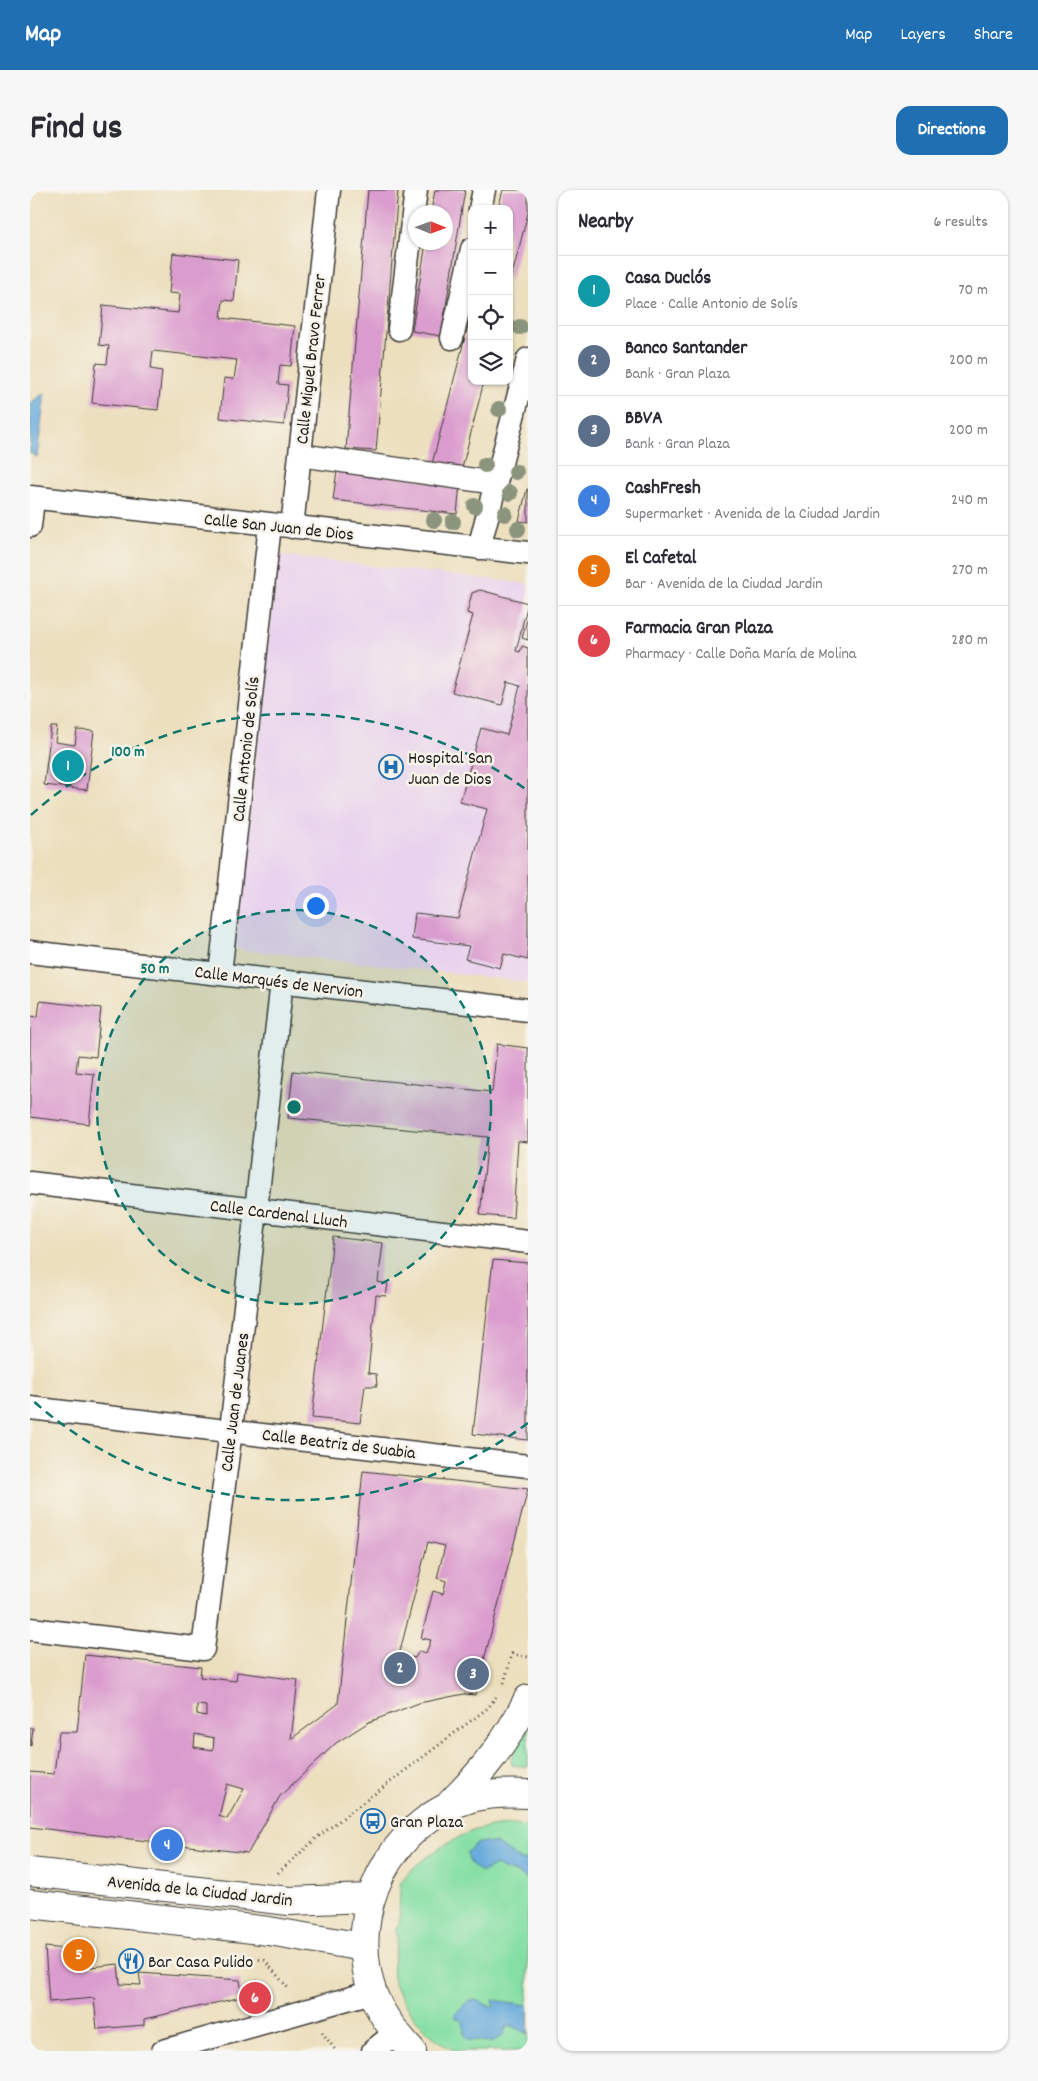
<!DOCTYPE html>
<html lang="en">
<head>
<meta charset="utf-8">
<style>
  :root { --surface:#fff; --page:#f7f7f7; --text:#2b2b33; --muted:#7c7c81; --line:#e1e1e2; --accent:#1f6fb2 }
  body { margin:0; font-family:Dekko,sans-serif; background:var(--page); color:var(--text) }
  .controls { position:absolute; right:15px; top:15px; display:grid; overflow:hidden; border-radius:10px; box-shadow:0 1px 4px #0004 }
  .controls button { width:45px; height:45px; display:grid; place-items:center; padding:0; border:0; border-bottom:1px solid var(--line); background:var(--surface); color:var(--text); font:25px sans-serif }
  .compass { position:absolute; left:378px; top:15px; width:45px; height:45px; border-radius:50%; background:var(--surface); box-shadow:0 1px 4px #0004; rotate:91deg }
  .you { position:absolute; left:285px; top:715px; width:18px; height:18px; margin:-12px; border:4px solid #fff; border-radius:50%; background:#1a73e8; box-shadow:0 0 0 8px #1a73e833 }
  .badge { display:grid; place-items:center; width:32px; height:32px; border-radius:50%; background:var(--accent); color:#fff; font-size:16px; font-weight:700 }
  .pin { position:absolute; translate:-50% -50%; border:2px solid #fff; box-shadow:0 1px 5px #0006 }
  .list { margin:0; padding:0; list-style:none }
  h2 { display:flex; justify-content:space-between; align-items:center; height:65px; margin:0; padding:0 20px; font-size:21px }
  h2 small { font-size:16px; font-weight:400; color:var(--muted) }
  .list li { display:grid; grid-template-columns:32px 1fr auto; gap:15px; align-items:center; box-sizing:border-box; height:70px; padding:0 20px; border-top:1px solid var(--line) }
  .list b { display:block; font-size:19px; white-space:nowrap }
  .list p { margin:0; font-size:16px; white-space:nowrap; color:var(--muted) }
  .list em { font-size:16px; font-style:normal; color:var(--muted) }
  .icon { flex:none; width:28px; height:28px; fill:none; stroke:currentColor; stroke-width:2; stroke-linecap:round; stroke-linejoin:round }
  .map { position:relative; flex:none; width:498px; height:1861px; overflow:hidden; border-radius:15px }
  header { display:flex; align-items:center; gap:30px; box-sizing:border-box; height:70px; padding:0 25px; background:var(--accent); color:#fff }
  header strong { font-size:24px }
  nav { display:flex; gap:28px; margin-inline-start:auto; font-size:18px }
  .intro { display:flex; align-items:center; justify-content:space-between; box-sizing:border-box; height:120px; padding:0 30px }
  h1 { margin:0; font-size:35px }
  .button { padding:12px 22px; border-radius:15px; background:var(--accent); color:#fff; font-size:18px; font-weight:700 }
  main { display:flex; gap:30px; padding:0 30px }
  aside { flex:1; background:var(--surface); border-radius:15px; box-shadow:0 1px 4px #0004 }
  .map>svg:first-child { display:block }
  .built { fill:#e8d2ee }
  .green { fill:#84dfa4; stroke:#507e60 }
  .water { fill:#66aadb; stroke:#41637c }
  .building { fill:#da9cce; fill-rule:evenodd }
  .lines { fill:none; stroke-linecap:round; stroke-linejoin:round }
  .street-casing { stroke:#3b3934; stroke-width:25 }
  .secondary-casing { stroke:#3b3934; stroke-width:30 }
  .primary-casing { stroke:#3b3934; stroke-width:30 }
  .path { stroke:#3b3934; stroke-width:3; stroke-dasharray:1 4; stroke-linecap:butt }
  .street { stroke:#fff; stroke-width:22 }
  .secondary { stroke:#fff; stroke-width:28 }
  .primary { stroke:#fff; stroke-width:28 }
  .tree { fill:#8b947b }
  .ring { fill:none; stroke:#0f766e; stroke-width:2.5; stroke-dasharray:9 6 }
  .labels { text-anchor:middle; stroke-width:5; stroke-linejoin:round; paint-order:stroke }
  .street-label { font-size:18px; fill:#1c1c1c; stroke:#f7f3e8 }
  .poi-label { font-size:18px; fill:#1c1c1c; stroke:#f7f3e8; text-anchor:start }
  .centre { fill:#0f766e; stroke:#f7f3e8; stroke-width:2.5 }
  .ring-label { font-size:15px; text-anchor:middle; font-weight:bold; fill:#0f766e; stroke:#f7f3e8; stroke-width:5; stroke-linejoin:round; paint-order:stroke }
</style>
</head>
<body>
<header>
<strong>Map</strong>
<nav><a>Map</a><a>Layers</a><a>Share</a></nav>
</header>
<div class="intro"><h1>Find us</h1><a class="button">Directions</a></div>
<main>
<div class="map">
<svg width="498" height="1861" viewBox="0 0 498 1861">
  <rect width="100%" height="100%" fill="#f7f3e8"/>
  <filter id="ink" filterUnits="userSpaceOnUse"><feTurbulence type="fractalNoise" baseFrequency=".02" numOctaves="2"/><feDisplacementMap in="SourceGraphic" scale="10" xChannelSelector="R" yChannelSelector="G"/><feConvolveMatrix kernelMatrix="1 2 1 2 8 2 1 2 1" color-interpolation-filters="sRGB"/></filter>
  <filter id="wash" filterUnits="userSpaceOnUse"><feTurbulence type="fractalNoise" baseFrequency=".0096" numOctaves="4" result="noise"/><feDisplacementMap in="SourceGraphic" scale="20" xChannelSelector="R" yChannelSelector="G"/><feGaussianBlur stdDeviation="1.12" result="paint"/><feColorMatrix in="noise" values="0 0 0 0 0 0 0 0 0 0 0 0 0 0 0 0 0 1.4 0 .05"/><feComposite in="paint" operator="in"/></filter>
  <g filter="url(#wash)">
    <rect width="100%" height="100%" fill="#ecdfbe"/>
    <path class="built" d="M248,365L498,394V792L205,759Z"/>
    <path class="green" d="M498,1537V1577L482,1575L481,1570Z
      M482,1635L498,1636V1861C479,1861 446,1861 428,1861C404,1856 367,1812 363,1788C361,1776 366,1758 368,1746L365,1740L366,1737L369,1735C370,1724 369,1705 370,1696C373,1679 424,1648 440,1642C453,1637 467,1636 482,1635Z"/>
    <path class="water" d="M15,203L7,267L0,263V213Z
      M454,1652L466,1653L489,1669L498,1671V1690C488,1681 476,1682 466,1675L452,1682C444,1679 437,1670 437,1662L446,1654Z
      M443,1810L449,1811L461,1817L464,1816L463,1810L498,1815V1844L479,1835L476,1837L473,1846L461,1852L439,1850L434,1844L433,1832L425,1827V1824L437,1812Z"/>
    <g id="blocks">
      <path class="building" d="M338,0H368L346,261L316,259Z
        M405,0H435L411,146L382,141L396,52H416V22H401Z
        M473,0H498V23L480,93L479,19H468Z
        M143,63L208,70L204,111L193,110L191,128L265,136L261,176L250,175L248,194L258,195L254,235L190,228L194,188L204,189L207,170L123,161L121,179L132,181L128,220L62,213L66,173L77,174L79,156L69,155L73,115L148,123L150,104L139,103Z
        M441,124L442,191H454L431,282L402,274Z
        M307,280L430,294L427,324L303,310Z
        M497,299H498V332L489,331Z
        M450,400L498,413L486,461L490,462L492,456L498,458V770L474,764L470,778L435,769L439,756L382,749L385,723L428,728L457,619L430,612L451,538L477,545L490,496L478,492L472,515L422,502L443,425L437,423L442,403Z
        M497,430H498V450L492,448Z
        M21,537H27L25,552L45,555L47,540L64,541L57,600L14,595Z
        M10,811L71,818L66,867L48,865L46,882L64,884L59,934L0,927V826L8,827Z
        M467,854L498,858V952L488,951L483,1028L450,1025L458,947L258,928L263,881L462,902Z
        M303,1047L353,1053L348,1092L358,1094L356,1106L346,1105L338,1183L346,1184L347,1196H335L330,1233L282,1228Z
        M463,1070L498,1073V1250L443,1244Z
        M333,1281L498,1299L445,1505L434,1504L389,1513L339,1532L306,1553L250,1606L218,1663L0,1637V1582L24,1584L29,1542H47L55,1465L171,1477L170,1487L206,1491L207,1482L268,1490L261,1549L308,1514ZM398,1352L415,1356L407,1388L416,1391L413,1404L403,1401L391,1448L401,1450L396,1463L389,1461L385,1468L369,1465ZM167,1515L176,1516V1526L167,1524ZM165,1544L184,1548L183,1560L164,1557ZM197,1594L214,1599L197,1629L189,1626Z
        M0,1538H3L1,1556L0,1555Z
        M15,1757L48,1760V1772L60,1771L61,1777L88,1774L90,1794L111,1795L109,1783L210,1790L212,1807L114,1829V1835L67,1839L64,1808L19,1812Z"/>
    </g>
  </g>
  <g filter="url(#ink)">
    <use href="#blocks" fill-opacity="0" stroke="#3b3934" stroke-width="1"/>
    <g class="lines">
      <defs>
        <path id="street" d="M450,19L454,0
          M369,139L386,0
          M422,148L442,59
          M270,265L466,293
          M0,307L498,363
          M0,308L3,309L0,336
          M262,337L299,0
          M449,358L498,169
          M0,762L498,820
          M190,784L240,335
          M0,993L498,1052
          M0,1218L498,1276
          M0,1439L173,1459L201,1240L252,791
          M133,1861L342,1802
          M343,1861L365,1843"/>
        <path id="secondary" d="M0,1682L259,1711L340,1708
          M0,1714L239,1741L333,1757"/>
        <path id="primary" d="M421,1613C454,1580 477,1551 498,1509
          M382,1861C367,1845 349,1822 342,1801C316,1721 359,1632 441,1608C460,1603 479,1603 498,1604"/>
      </defs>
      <use href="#street" class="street-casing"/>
      <use href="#secondary" class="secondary-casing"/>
      <use href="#primary" class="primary-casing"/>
      <path class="path" d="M474,1493L482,1464L498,1467
        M248,1683L289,1646L459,1517L466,1507
        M214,1768L234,1770L259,1799
        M292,1842L306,1861"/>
      <use href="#street" class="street"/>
      <use href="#secondary" class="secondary"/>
      <use href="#primary" class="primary"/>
    </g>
    <g class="tree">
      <circle cx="490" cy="137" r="8"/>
      <circle cx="469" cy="219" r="8"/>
      <circle cx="455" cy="275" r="8"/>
      <circle cx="486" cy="282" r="8"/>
      <circle cx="480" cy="303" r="8"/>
      <circle cx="445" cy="316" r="8"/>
      <circle cx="475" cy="324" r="8"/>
      <circle cx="404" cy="330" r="8"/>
      <circle cx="423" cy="332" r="8"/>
      <circle cx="488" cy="339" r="8"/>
    </g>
  </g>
  <circle cx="264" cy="917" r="197" fill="#0f766e" fill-opacity=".12"/>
  <g class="ring">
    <circle cx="264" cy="917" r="197"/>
    <path d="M498 1233A393 393 0 0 1 1 1209M1 625A393 393 0 0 1 498 601"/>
  </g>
  <defs>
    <symbol id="hospital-ring" viewBox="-11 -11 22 22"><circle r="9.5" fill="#f7f3e8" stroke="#1f6fb2" stroke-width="1.5"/><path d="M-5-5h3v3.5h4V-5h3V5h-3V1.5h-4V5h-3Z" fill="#1f6fb2"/></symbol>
    <symbol id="bus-ring" viewBox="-11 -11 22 22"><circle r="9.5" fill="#f7f3e8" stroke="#1f6fb2" stroke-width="1.5"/><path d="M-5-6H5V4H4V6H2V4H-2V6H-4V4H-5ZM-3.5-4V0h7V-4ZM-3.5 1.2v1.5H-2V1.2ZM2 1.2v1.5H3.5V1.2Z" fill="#1f6fb2"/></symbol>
    <symbol id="restaurant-ring" viewBox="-11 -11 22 22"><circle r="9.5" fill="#f7f3e8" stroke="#1f6fb2" stroke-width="1.5"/><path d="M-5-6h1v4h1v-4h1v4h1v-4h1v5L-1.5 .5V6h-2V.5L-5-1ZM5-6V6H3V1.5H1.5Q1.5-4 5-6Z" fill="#1f6fb2"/></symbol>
  </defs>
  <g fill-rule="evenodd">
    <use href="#hospital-ring" x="347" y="563" width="28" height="28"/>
    <use href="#bus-ring" x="329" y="1617" width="28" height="28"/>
    <use href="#restaurant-ring" x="87" y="1757" width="28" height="28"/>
  </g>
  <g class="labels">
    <g class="street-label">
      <text transform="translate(280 169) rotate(-84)" y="6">Calle Miguel Bravo Ferrer</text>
      <text transform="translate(249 336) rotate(6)" y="6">Calle San Juan de Dios</text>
      <text transform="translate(215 559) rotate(-84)" y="6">Calle Antonio de Solís</text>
      <text transform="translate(249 791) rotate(7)" y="6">Calle Marqués de Nervion</text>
      <text transform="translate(249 1023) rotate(7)" y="6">Calle Cardenal Lluch</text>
      <text transform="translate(204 1212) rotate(-83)" y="6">Calle Juan de Juanes</text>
      <text transform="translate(309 1253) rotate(7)" y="6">Calle Beatriz de Suabia</text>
      <text transform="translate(170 1700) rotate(6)" y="6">Avenida de la Ciudad Jardin</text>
    </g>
    <g class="poi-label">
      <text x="378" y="573">Hospital San<tspan x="378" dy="21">Juan de Dios</tspan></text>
      <text x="360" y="1637">Gran Plaza</text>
      <text x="118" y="1777">Bar Casa Pulido</text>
    </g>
  </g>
  <circle cx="264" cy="917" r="8" class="centre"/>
  <g class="ring-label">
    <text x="98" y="566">100 m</text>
    <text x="125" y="783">50 m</text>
  </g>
</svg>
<div class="controls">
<button>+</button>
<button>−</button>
<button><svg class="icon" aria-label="locate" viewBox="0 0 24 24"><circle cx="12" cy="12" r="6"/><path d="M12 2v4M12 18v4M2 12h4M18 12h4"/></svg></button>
<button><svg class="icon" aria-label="layers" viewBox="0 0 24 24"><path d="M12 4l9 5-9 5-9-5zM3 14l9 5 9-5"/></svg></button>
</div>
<svg class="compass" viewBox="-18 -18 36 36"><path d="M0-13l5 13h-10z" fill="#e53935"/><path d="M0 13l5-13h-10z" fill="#7c7c81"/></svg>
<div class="you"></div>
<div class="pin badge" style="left:38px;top:576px;background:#0f9aa8">1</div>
<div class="pin badge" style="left:370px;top:1478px;background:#5c6f8a">2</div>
<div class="pin badge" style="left:443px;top:1484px;background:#5c6f8a">3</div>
<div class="pin badge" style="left:137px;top:1655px;background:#3f7fe0">4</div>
<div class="pin badge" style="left:49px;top:1765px;background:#e8710a">5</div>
<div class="pin badge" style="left:225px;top:1808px;background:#e0444e">6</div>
</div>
<aside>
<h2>Nearby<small>6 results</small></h2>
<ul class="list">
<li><span class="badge" style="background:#0f9aa8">1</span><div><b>Casa Duclós</b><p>Place · Calle Antonio de Solís</p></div><em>70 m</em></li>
<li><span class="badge" style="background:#5c6f8a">2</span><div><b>Banco Santander</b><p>Bank · Gran Plaza</p></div><em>200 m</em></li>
<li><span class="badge" style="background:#5c6f8a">3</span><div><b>BBVA</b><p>Bank · Gran Plaza</p></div><em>200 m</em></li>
<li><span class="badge" style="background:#3f7fe0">4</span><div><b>CashFresh</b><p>Supermarket · Avenida de la Ciudad Jardin</p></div><em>240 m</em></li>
<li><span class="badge" style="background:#e8710a">5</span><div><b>El Cafetal</b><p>Bar · Avenida de la Ciudad Jardin</p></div><em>270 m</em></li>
<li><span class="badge" style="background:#e0444e">6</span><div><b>Farmacia Gran Plaza</b><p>Pharmacy · Calle Doña María de Molina</p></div><em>280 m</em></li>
</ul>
</aside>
</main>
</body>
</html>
